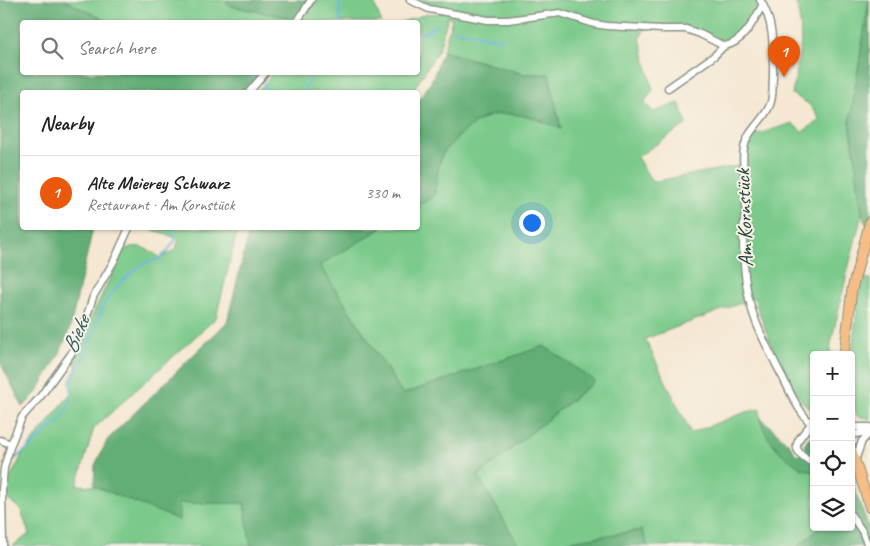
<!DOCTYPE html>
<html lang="en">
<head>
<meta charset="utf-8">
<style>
  :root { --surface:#fff; --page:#f6f6f6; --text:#222; --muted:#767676; --line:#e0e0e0; --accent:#ea580c }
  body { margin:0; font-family:Caveat,sans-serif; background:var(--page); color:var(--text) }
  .controls { position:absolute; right:15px; bottom:15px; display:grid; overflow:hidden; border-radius:5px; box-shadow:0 1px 4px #0004 }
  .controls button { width:45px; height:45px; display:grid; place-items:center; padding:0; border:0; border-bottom:1px solid var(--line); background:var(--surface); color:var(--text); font:25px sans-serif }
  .you { position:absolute; left:531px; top:222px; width:18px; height:18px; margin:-12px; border:4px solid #fff; border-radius:50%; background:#1a73e8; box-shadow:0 0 0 8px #1a73e833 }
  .badge { display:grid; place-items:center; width:32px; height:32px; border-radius:50%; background:var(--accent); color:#fff; font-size:16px; font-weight:700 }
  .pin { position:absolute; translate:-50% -41px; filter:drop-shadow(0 1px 2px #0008) }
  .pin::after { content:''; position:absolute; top:26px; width:18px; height:15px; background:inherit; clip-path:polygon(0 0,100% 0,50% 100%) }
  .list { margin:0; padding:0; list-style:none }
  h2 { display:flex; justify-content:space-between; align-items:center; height:65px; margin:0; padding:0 20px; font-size:21px }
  h2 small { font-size:16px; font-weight:400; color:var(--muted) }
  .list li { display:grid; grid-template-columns:32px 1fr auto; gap:15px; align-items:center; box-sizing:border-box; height:75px; padding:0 20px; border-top:1px solid var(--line) }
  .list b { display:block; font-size:19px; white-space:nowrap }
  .list p { margin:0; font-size:16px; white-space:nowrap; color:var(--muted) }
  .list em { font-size:16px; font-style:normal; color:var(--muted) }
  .icon { flex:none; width:28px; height:28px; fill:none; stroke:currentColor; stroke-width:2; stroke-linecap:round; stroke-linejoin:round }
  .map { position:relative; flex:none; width:870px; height:546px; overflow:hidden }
  .search { position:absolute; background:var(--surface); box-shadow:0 1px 4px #0004; left:20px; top:20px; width:400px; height:55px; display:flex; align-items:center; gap:12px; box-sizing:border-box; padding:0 18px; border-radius:5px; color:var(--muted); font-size:19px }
  .panel { position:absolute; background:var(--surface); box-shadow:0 1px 4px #0004; left:20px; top:90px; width:400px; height:140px; border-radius:5px }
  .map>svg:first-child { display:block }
  .green { fill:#7bca8b; stroke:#4d8460 }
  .forest { fill:#64ae77; stroke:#427656 }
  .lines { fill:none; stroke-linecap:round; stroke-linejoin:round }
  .stream { stroke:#66b3df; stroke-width:2 }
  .minor-casing { stroke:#8a9283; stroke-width:9 }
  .major-casing { stroke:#8a9283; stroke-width:11 }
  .minor { stroke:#fff; stroke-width:6 }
  .major { stroke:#f6be86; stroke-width:9 }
  .labels { text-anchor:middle; stroke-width:4; stroke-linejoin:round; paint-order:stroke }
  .street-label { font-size:21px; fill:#1f3d34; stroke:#f7f3e8 }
  .water-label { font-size:22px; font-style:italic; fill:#315a5f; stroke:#f7f3e8 }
</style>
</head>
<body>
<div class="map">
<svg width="870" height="546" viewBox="0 0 870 546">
  <rect width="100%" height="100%" fill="#f7f3e8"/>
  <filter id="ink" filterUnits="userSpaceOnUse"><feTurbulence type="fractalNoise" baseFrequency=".02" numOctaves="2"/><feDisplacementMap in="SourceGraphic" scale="10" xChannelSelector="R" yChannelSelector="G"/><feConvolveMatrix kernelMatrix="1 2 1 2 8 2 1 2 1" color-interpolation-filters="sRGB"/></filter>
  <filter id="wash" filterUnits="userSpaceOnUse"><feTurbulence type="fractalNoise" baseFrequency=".0096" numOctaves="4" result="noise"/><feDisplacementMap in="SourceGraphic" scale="20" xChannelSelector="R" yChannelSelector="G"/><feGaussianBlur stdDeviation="1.12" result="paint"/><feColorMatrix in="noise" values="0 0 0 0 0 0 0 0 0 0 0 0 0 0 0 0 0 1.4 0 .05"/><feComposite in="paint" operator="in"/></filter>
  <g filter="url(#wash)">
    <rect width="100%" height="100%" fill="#f5e7d2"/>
    <path class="green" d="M64,0H225L230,6L297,19L295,22H109Z
      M316,0H373L381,22H302Z
      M420,0H756C762,17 738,38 724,43L699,31L681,24L645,28L640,38L653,90L644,103L654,112L679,103L687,124L637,157L652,182L742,165L749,133L759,134L792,123L802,132L820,120L809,104L792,94C799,59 806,36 795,0H869L850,121L862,214L848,269L831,343L830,355H814V412C787,394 765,329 754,298L645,339L691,433L746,412L760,409L761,424L800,468L814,472V527H821L798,546H648L641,530L538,546H519L478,476L595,381L544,346L403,394L320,265L382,228H418V206L434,196C436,184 437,170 441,158C444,149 454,141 461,135C468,129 475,122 483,119C507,107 539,119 561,129L549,74H524L443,51L452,19L448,16L439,49L412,92H257L273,73L418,72V22H402L426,14L442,13Z
      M148,228H238L216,318L94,428L77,485L94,486L179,519L178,503H244L251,546H13L29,534L21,510L6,498L7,484L22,455L71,393L70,381L77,366L71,361L123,250C138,242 147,249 161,258L176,249L179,239Z
      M861,278L870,279V419L857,416L854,406L853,340Z"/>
    <path class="forest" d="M0,0H64L109,22H22V72L252,73L258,78L241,92H22V228H93L70,328L59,355L37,392L23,407L0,362Z
      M225,0H308L297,19L230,6Z
      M869,0L870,221L868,229L862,214L850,121Z
      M443,51L524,74H549L561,129C539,119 507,107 483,118C475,122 468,129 461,134C454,141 444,149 441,158C437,170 437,184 434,196L418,206V101L431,82Z
      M250,228H382L320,265L403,394L544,346L595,381L478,476L519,546H251L244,503H179V520L94,486L95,465L108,439L227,322Z
      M761,418L790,445L796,455L806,452L804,445L808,438L814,436V472C809,470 803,469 799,467C783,456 762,437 761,418Z
      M851,480L870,530V546H798L821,527H851Z
      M642,530L648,546H538Z"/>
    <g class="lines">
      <path class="stream" d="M339,0L340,22
        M453,30L502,39
        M418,35L437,26
        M246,72L255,78
        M264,84L267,89L264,92
        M304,92L307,83L314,72
        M12,461L31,446L61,419L71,401V385L72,380L82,361L104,304L110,296L121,282L139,267L145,263L159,259L167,252L176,239L170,228"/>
    </g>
  </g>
  <g filter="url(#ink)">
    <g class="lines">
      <defs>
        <path id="minor" d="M410,0L429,9L488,20H508L560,13L594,24L607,26L661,29H686L700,34L724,46C743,44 755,19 763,4
          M760,0C775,22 773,52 773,77C772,87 774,98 769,107C762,122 747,131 744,148C741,165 746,180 746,197C747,210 743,222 743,235C743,256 744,278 749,299C755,327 772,356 785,382C792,396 801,416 814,426
          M297,22L311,0
          M668,88L714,56L724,46
          M249,92L266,72
          M811,424C794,444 789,449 814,464
          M851,427H870
          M851,435L870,431
          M0,440L11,444
          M855,461L862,441L870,433
          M851,515L862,531L868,546
          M3,546L2,490L4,468L11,444L22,417L40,397L71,354L83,328L93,297L114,261L129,228"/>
        <path id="major" d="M844,355L852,289L870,221
          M851,448L870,508"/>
      </defs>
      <use href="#minor" class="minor-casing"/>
      <use href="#major" class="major-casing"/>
      <use href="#minor" class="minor"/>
      <use href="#major" class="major"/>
    </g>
  </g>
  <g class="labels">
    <g class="street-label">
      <text transform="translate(744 218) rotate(-92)" y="7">Am Kornstück</text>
    </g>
    <g class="water-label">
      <text transform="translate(75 334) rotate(-67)" y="8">Bieke</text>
    </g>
  </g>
</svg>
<div class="controls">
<button>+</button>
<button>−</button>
<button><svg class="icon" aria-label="locate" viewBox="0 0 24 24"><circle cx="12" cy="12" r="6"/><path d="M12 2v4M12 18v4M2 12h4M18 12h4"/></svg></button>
<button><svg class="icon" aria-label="layers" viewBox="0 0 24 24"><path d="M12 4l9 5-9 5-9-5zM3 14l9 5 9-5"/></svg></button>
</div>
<div class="you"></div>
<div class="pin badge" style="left:784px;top:77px">1</div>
<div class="search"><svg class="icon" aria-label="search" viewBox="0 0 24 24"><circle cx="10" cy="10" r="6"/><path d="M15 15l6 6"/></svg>Search here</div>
<section class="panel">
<h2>Nearby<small></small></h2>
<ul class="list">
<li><span class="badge">1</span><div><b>Alte Meierey Schwarz</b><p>Restaurant · Am Kornstück</p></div><em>330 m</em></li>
</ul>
</section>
</div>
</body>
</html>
